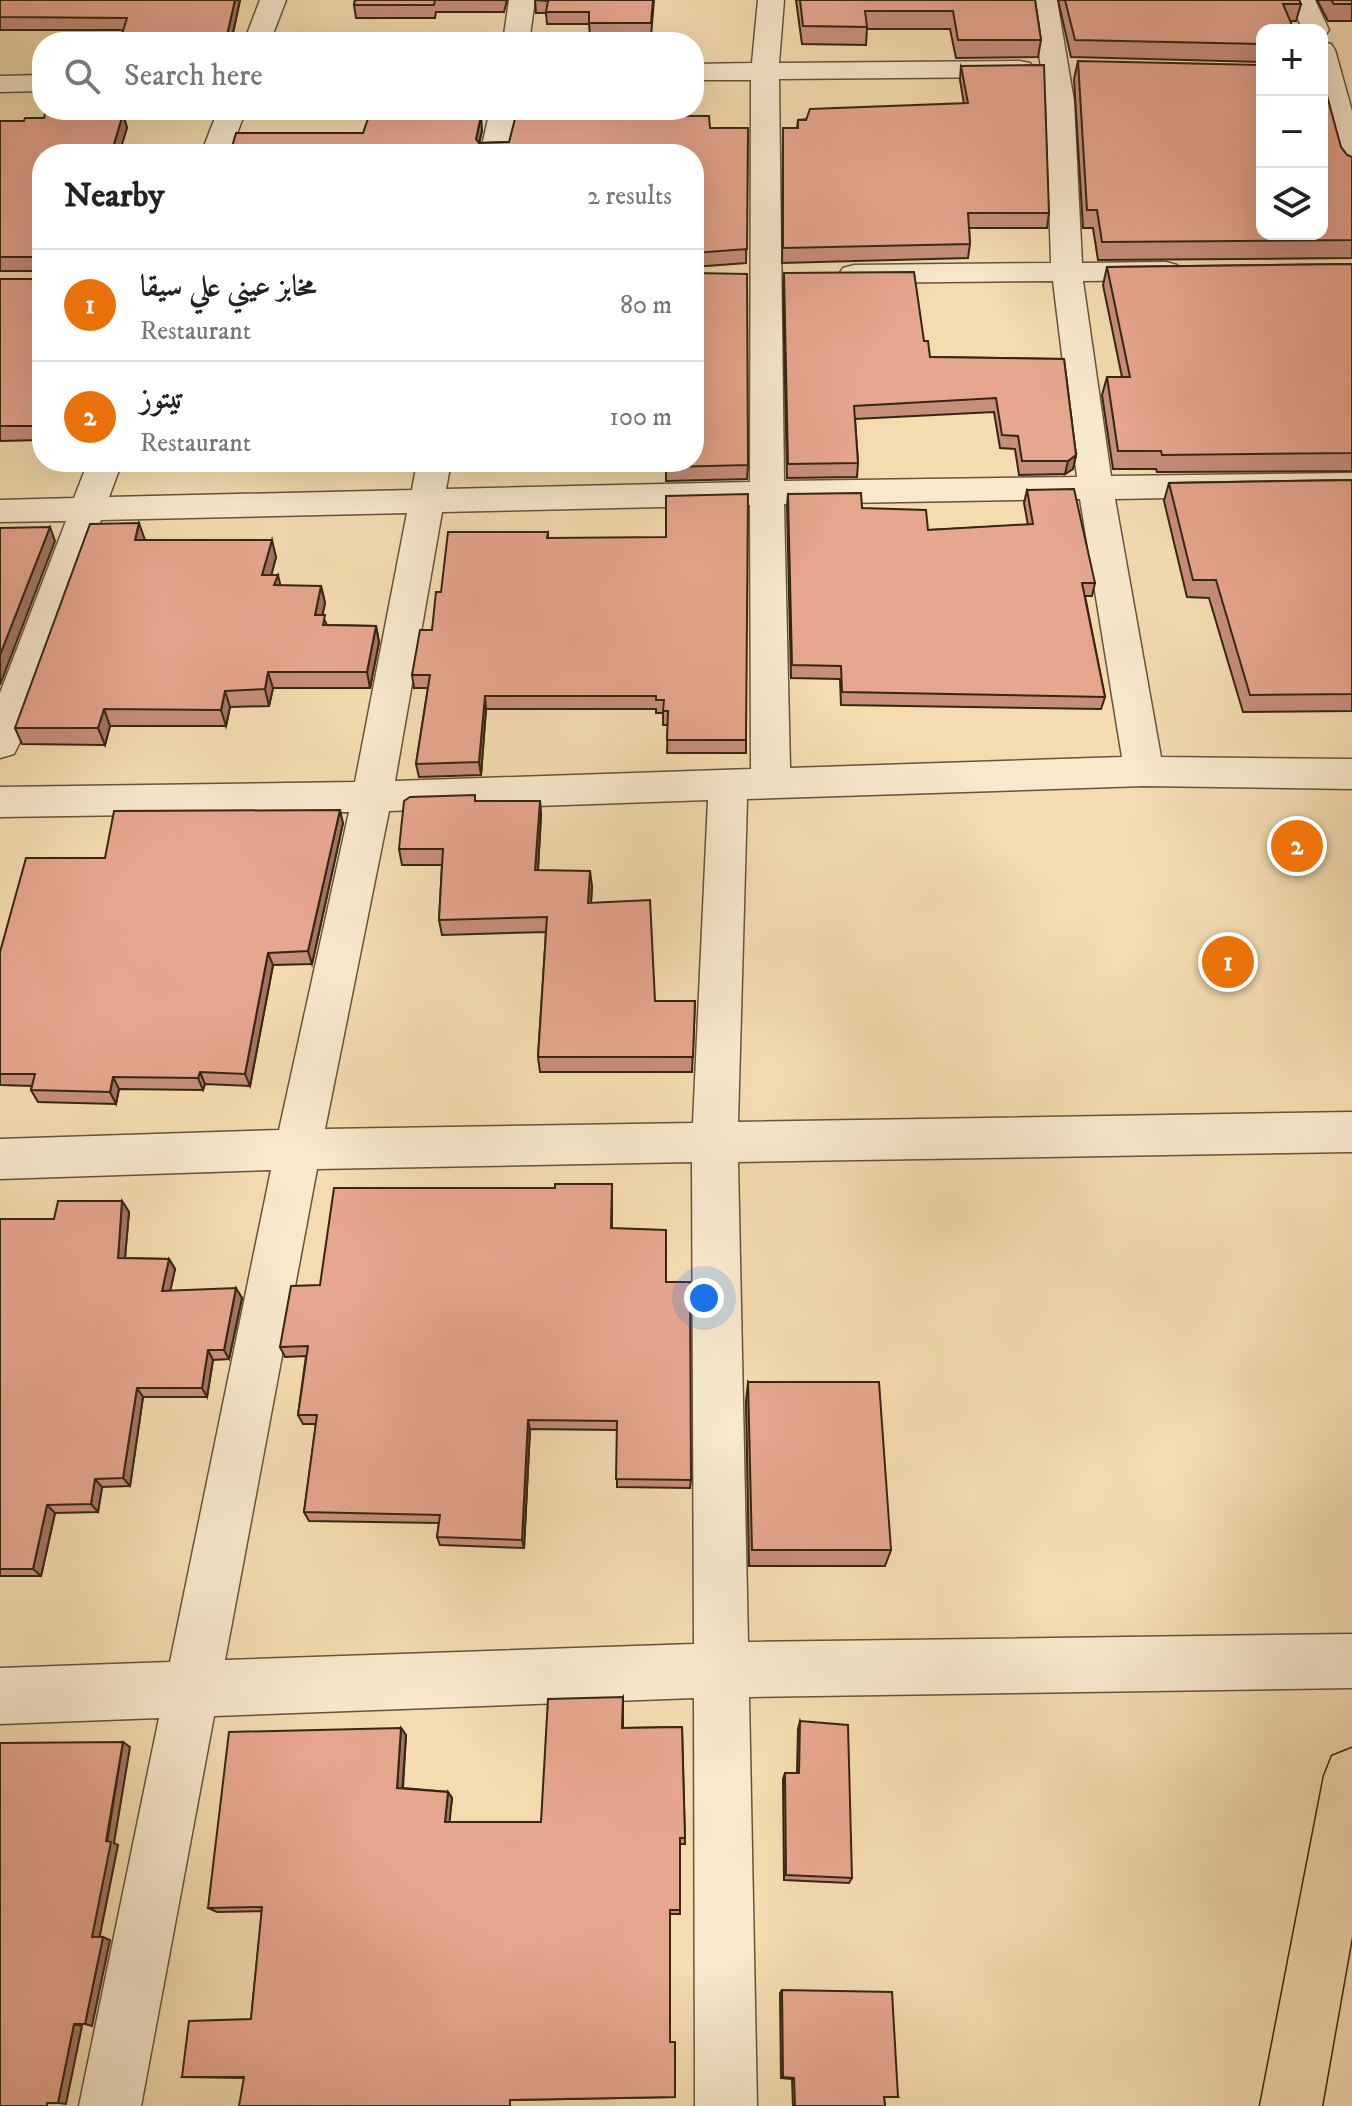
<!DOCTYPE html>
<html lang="en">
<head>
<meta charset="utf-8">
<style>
  :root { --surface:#fff; --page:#f2f2f2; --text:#222; --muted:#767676; --line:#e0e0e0; --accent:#8f2418 }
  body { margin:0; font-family:"IM FELL DW Pica",Amiri,serif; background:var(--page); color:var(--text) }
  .controls { position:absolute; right:24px; top:24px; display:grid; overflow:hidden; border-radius:16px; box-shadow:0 8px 32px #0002 }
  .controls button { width:72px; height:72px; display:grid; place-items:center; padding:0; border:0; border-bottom:2px solid var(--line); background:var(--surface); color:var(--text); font:40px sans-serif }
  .you { position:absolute; left:704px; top:1298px; width:28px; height:28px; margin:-20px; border:6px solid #fff; border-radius:50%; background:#1a73e8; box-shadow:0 0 0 12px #1a73e833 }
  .badge { display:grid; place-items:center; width:52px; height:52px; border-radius:50%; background:var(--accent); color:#fff; font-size:26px; font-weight:700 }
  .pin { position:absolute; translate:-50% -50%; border:4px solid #fff; box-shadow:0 2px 8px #0006 }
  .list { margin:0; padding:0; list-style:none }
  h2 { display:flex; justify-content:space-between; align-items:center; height:104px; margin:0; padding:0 32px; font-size:34px }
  h2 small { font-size:26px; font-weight:400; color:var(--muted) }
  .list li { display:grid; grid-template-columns:52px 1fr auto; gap:24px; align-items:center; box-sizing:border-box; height:112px; padding:0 32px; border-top:2px solid var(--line) }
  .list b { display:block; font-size:30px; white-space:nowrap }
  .list p { margin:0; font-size:26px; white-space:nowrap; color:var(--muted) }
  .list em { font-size:26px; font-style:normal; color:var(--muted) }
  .icon { flex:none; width:44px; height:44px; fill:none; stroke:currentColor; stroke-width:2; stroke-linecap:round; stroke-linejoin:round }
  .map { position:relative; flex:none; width:1352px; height:2106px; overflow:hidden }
  .search { position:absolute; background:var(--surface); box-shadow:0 8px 32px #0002; left:32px; top:32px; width:672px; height:88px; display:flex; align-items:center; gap:20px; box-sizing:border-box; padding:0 28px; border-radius:32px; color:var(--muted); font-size:30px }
  .panel { position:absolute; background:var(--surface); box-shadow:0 8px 32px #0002; left:32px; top:144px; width:672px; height:328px; border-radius:32px }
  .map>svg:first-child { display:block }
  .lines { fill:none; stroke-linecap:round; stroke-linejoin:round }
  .minor-casing { stroke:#66543a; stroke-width:3 }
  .primary-casing { stroke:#362612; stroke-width:3 }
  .minor { fill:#f8e8cc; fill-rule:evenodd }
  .primary { fill:#f4dcb0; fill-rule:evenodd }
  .wall { fill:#c78f7a; stroke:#362612; stroke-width:2 }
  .shaded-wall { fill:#a27463; stroke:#362612; stroke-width:2 }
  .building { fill:#e7a68e; stroke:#362612; stroke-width:2 }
</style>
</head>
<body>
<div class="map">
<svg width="1352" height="2106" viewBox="0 0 1352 2106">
  <rect width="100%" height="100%" fill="#f4dcb0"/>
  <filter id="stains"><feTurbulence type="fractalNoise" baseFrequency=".0025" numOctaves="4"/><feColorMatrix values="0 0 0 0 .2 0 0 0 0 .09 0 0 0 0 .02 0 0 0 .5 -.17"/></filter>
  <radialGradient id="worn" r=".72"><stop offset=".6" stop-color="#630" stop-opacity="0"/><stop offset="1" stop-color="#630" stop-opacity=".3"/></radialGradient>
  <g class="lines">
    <defs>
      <path id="minor" d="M260,0H286L270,42H244Z
        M509,0H535L529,42H503Z
        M758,0H784L779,63L1020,61L1030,63L1034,69L1030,75L1020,77L779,79L784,481L1077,477L1053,281L854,283L843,280L839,274L843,268L854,265L1051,263L1046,101L1031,0H1057L1074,101L1082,263L1166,262L1177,265L1181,271L1177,277L1166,280L1083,281L1111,476L1352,473V495L1115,499L1161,757L1352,759V789L1144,786L747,799L738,1122L1352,1112V1152L738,1162L748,1642L1352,1634V1688L749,1697L757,2106H695L694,1698L214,1716L141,2106H79L159,1718L0,1724V1668L170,1662L271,1170L0,1179V1139L279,1130L349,812L0,817V787L355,782L407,513L101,520L19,744L14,754L0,758V693L66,521L0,522V500L74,498L88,462H122L109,497L412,490L417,462H451L446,489L750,482L751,80H694V64L752,63ZM1080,499L1122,757L790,768L784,504ZM750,505L751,769L395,781L442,512ZM708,800L693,1123L325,1129L389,811ZM692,1162L694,1644L225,1660L317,1169Z
        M1289,0H1315L1329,30L1325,36H1322V30H1303Z
        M1322,42L1331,44L1335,50L1352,111V173L1342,170L1338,164L1322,103Z
        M42,75V91L0,92V76Z
        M218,110H246L229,154H201Z
        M490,110H518L508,154H480Z"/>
      <path id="primary" d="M1352,1748V1936L1322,2106H1260L1324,1776L1332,1756Z"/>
    </defs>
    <use href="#minor" class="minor-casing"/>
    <use href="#primary" class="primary-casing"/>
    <use href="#minor" class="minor"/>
    <use href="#primary" class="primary"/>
  </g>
  <path class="wall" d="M0,0H240L231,42H122L121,37L123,30H0Z
    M355,0H507L504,12H436L435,18H356L354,5Z
    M535,0H654L651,36H590L589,24H547L546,13H536Z
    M796,0H1035L1041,40L1038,57L956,58L950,29H867L866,45L802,44Z
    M1058,0H1299L1301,4L1296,21H1290L1262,30V62L1071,57Z
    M1317,0H1352V21H1328Z
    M1078,61L1341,147L1347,155L1352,157V258L1098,260L1093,228H1083L1074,79Z
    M961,66L1049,213L1047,228H969L970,244L968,258L782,263L783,128H797L798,120L964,104L960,80Z
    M467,111L468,116L482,130L479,143L509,142L710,128H748L746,263L694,267V154H230L363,133Z
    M123,114L127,128L42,154V444L40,440L0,441V279H39V271H0V121H24Z
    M1352,264V471L1157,472L1156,469H1113L1102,395L1107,377H1122L1103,285L1107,267Z
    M784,273L924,341L930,357L1064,359L1076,455L1073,469L1065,474L1019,475L1015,449L1000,448L994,412L855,419L858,463L857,477L787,478L783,287Z
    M269,462H331L330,467H270Z
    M666,462L748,465L747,479L666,481Z
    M1352,480V711L1243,712L1209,598L1187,597L1164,501L1169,483Z
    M1027,490L1095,583L1092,596H1085L1105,697L1101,709L841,705L840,679L791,678L787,507L788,494L862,508L928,530L1028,525L1024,503Z
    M548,532V538L746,740V753H667L668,725H663V713H656V709H486L481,775L419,777L416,764L428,688H414L412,675L432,630L441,592Z
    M145,540L276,557L271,575L280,586H321L325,603L322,615L327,625L376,626L379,642L370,688H273L269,706L230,707L226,726H110L105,745L22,744L15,728Z
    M476,801H540L541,816L538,870L592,886L591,902L655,1001H695L692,1072H540L538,1057L546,932L442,935L439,920L442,865H402L399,849Z
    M343,823L312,964L273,965L250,1086L205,1084L203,1090L119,1089L116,1104L38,1102L31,1090L32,1086L0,1085V952L105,858Z
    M612,1184V1228L666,1282L691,1480L690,1488L617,1487V1430L530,1429L524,1548L440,1545L437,1537L439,1523L309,1521L304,1512L316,1424H303L298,1415L306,1356L285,1357L280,1347L320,1285L555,1188Z
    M122,1201L129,1212L125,1258L169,1259L175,1269L170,1291L242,1298L229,1359L213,1360L207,1397H143L130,1486L102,1487L98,1512L55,1513L41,1576H0V1219H54Z
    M748,1382L891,1550L885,1566H749L746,1402Z
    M623,1697V1728L682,1727L685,1844H680V1914H670V2042H675V2097L513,2100L243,2078L182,2077L251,2019L262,1911L217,1912L208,1908L401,1728L406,1735L403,1788L448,1792L452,1798L449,1822H541Z
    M800,1721L852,1878L849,1883L784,1880L783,1779L785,1773H797L798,1729Z
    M782,1990L898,2097H884L885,2106H793L792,2079L781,2078L780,1993Z"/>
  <path class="shaded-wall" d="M235,0H240L231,42H229L227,35Z
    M123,114L127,128L119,154H111Z
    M481,116L482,130L477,153L476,139Z
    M1076,455L1073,469L1065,474L1068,461Z
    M139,523L145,540H135Z
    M50,527L55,541L0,685V655Z
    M272,540L276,557L267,592L262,575Z
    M278,575L282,592L274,585Z
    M321,586L325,603L319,632L315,615Z
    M376,626L379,642L370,688L367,672Z
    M268,672L273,688L269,706L265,689Z
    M225,691L230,707L226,726L221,710Z
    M485,696L486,709L481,775L479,762Z
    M104,709L110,726L105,745L98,728Z
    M540,801L541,816L537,885L535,870Z
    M340,810L343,823L312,964L308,951Z
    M590,871L592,886L590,918L588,903Z
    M268,953L273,965L250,1086L245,1074Z
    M200,1072L205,1084L203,1090L198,1078Z
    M113,1077L119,1089L116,1104L110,1092Z
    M122,1201L129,1212L124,1268L118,1258Z
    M169,1259L175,1269L168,1301L162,1291Z
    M236,1288L242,1298L229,1359L224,1350Z
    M208,1350L213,1360L207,1397L202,1388Z
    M137,1388L143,1397L130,1486L123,1478Z
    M528,1420L530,1429L524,1548L522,1540Z
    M95,1479L102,1487L98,1512L91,1504Z
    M47,1505L55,1513L41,1576L33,1569Z
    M401,1728L406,1735L402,1794L397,1788Z
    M123,1742L130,1747L114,1843L118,1845L99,1940L92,1937Z
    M448,1792L452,1798L449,1827L445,1822Z
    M103,1937L110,1940L92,2026L85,2024Z
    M74,2024L82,2026L66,2104L58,2103Z"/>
  <path class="building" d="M0,0H235L227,35L121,37L127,18L0,17Z
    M355,0H435L434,5H354Z
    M535,0H653L651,23H589V12H546L548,1Z
    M800,0H1035L1041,40H958L953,11H865L867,27L803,26Z
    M1065,0H1299L1301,4H1283L1294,30H1262V44L1075,40Z
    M1331,0H1352V4H1334Z
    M1078,61L1262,65V234H1322V92H1326L1341,147L1347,155L1352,157V240L1102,242L1097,210H1087Z
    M1044,65L1049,213H968L970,244L783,248V128H798V120H806L810,109L968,103L961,66Z
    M371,110L467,111L466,116H481L476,139L479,143L509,142L516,115L709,116L710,128H748L747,249L694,253V154H230L236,133H363Z
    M45,114H123L111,154H42V430H36L37,426H0V279H39V257H0V121H24L25,118H44Z
    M1352,264V453L1162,455L1161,451H1118L1107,377H1130L1107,267Z
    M914,272L924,341H928L930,357L1064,359L1076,455L1068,461H1022L1018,436L1002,435L996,398L854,406L858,463L788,464L784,273Z
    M694,273L747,274L748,465L666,467V462H694Z
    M1352,480V694L1250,695L1216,580H1193L1169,483Z
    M1074,489L1095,583H1082L1105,697L842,692L841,666L792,665L788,494L861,493L862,508L926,510L928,530L1033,524L1027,490Z
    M748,494L746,740H667L668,711H663L664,700H656V696H485L479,762L416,764L430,675H412L420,630H432L436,592H441L448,532H548L547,538L666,537V496Z
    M139,523L135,540H272L262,575H278L274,585L321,586L315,615H325L323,625L376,626L367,672H268L265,689L225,691L221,710L104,709L98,728H15L90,524Z
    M50,527L0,655V528Z
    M475,795V801H540L535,870L590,871L588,903L650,900L655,1001H695L693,1057H538L547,917L439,920L443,849H399L404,801L410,797Z
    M340,810L308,951L268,953L245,1074L200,1072L198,1078L113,1077L110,1092L31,1090L35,1074H0V952L26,858H105L114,811Z
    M555,1184H612L611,1228L666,1230V1282H690L691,1480L616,1479L617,1421L528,1420L522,1540L437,1537L440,1515L304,1512L317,1415H298L308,1346L280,1347L291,1286L320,1285L334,1188H555Z
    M58,1201H122L118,1258L169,1259L162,1291L236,1288L224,1350H208L202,1388H137L123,1478L95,1479L91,1504L47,1505L33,1569H0V1219H54Z
    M748,1382H879L891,1550H752Z
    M623,1697L622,1728L682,1727L685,1838H680V1910H670V2042H675V2097L510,2100V2106H239L244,2077H182L189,2021L251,2019L262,1907L208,1908L229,1732L401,1728L397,1788L448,1792L445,1822H541L548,1699Z
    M800,1721L848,1725L852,1878L786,1875L785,1773H799Z
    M123,1742L106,1841L111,1842L92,1937H103L85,2024H74L58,2103H47V2106H0V1743Z
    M782,1990L892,1992L898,2097H884L885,2106H795L794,2078L783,2077Z"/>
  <rect width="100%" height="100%" filter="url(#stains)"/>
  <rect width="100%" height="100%" fill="url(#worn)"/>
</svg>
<div class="controls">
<button>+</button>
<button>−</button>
<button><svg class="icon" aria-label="layers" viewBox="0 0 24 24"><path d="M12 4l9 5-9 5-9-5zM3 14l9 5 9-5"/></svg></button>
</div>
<div class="you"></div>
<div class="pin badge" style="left:1228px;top:962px;background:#e8710a">1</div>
<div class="pin badge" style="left:1297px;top:846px;background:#e8710a">2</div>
<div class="search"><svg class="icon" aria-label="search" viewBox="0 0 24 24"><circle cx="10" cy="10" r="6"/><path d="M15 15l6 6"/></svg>Search here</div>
<section class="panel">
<h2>Nearby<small>2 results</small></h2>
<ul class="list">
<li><span class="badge" style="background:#e8710a">1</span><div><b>مخابز عيني علي سيقا</b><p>Restaurant</p></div><em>80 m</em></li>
<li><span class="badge" style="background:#e8710a">2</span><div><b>تيتوز</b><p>Restaurant</p></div><em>100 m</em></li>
</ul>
</section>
</div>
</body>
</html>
